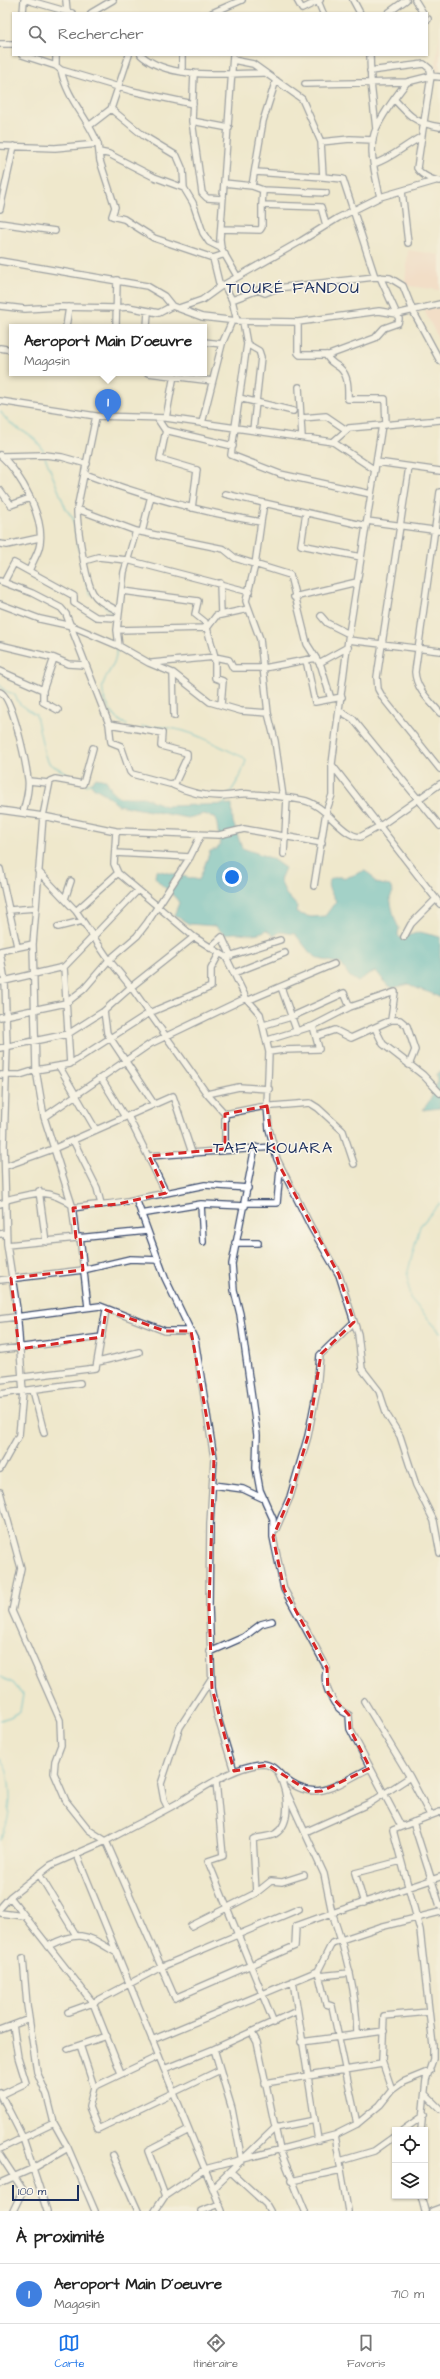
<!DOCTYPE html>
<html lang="fr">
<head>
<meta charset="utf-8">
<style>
  :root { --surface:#fff; --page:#f6f6f6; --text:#222; --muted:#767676; --line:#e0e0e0; --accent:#1a73e8 }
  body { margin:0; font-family:"Architects Daughter",sans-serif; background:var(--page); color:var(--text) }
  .controls { position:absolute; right:12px; bottom:12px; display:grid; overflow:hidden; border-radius:0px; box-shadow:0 1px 3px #0004 }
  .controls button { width:36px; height:36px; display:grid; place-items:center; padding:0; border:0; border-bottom:1px solid var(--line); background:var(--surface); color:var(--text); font:20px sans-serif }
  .scale { position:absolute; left:12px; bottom:10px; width:67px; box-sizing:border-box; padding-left:4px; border:2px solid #1b2f5e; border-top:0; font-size:11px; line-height:14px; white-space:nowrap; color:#1b2f5e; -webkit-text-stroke:3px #fbf7ec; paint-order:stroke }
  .you { position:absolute; left:232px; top:877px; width:14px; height:14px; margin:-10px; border:3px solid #fff; border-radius:50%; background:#1a73e8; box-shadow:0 0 0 6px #1a73e833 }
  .badge { display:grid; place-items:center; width:26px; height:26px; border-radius:50%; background:var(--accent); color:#fff; font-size:13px; font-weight:700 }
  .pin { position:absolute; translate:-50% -33px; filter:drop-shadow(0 1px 2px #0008) }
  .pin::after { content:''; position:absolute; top:21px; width:14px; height:12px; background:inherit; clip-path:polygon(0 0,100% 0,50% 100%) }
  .popup { position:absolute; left:9px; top:324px; width:198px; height:52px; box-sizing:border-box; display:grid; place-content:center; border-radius:0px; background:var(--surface); filter:drop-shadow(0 1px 3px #0005); font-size:13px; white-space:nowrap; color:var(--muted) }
  .popup b { font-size:15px; color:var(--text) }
  .popup::after { content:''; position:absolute; left:50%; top:100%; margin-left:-8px; border:8px solid transparent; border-top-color:var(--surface) }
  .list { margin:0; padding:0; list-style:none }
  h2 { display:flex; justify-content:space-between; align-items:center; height:52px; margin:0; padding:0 16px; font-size:17px }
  h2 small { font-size:13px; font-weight:400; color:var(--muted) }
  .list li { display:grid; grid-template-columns:26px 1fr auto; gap:12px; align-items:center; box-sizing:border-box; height:60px; padding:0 16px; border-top:1px solid var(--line) }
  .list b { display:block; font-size:15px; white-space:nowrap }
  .list p { margin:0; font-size:13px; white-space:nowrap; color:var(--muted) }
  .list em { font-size:13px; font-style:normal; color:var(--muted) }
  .icon { flex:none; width:22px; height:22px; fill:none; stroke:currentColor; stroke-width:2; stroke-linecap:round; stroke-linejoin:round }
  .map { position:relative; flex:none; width:440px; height:2211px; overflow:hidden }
  .search { position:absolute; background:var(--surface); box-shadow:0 1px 3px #0004; left:12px; right:12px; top:12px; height:44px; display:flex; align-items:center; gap:10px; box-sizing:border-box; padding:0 14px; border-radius:0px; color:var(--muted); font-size:15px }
  .sheet { height:112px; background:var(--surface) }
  nav { display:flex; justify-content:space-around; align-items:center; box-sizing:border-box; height:56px; border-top:1px solid var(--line); background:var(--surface); font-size:11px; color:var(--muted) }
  nav a { display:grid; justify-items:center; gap:2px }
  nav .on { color:var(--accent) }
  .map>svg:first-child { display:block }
  .built { fill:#f5d2c2 }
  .water { fill:#46b5c0; stroke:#30728f }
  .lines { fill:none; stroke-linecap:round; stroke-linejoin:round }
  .stream { stroke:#46b5c0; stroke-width:1.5 }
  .minor-casing { stroke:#3b4b6e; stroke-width:8 }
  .minor { stroke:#fff; stroke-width:5.5 }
  .marked { fill:none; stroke:#d62828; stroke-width:3; stroke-dasharray:8 5; stroke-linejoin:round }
  .labels { text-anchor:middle; stroke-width:3; stroke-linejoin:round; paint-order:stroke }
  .quarter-label { font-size:16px; letter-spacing:1px; fill:#1b2f5e; stroke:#fbf7ec }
</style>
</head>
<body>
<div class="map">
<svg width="440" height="2211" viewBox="0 0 440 2211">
  <rect width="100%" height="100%" fill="#fbf7ec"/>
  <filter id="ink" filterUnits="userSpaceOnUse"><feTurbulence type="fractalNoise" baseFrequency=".025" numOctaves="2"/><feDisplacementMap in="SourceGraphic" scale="8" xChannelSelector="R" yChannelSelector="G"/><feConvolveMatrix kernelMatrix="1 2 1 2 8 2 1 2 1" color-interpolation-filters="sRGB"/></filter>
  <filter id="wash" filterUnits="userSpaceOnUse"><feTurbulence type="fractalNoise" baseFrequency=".012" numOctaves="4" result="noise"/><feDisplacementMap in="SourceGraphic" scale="16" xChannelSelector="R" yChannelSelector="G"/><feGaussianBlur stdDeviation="0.9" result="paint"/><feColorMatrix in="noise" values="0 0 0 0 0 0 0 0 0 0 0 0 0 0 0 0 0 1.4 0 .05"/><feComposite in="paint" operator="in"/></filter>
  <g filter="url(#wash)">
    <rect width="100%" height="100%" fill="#efe8cc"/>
    <path class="built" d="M440,33V71H435Z
      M408,250L440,255V290L409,286L405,283Z
      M440,307V342L424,310Z"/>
    <path class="water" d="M96,778L106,780L114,794L120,797H144L165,806L232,804L233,822L242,848L271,858L285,868L280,880L286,894L297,906L296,913L311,917L325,916L336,901C331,893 321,880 337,877C341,876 344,878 347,877C354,876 358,872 365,871L371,875L376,883L390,886L393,892L390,898C392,908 394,919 399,928L398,935L400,938L420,932L440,937V998C430,991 419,991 409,984L393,988L387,985L376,971L367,975L358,982L350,977L341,964L319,959L310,953L295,934L280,932L274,936L267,930C250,939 238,929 225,935L215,926L189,924L174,915L179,903C174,893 161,887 155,877L156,870L199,880L210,851L217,849L220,845L216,818L204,814L188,818L118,805L105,794L93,787L91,783Z
      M440,1070V1108L423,1110C431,1098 439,1089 436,1074Z"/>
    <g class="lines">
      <path class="stream" d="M1,412C10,430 39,433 44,454
        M45,457L66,509L73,518L79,551
        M84,576L91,595
        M103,605L113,614L115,629
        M116,647C119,675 90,676 109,708C113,715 118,721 127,725
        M0,685L5,691L14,694L20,704L36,715L45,756L50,764L81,781
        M142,727C152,728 161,726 170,728C197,732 219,747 243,757L246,761L240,777L230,793
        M86,785L93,783
        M223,806L228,797
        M440,1203L420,1226L407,1275L410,1298L440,1332
        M0,1677L13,1683L23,1695L20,1711L10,1717L0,1720
        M0,1758C2,1763 6,1768 7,1772C12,1792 11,1822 0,1840"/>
    </g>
  </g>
  <g filter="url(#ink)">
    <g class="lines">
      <defs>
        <path id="minor" d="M27,0L72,13
          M66,0L67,11
          M297,0L302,9L320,0
          M353,0L360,13
          M415,0L423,13
          M318,1L323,13
          M23,13L24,0
          M91,13L113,0
          M212,13L242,0
          M388,13L406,0
          M427,19H428
          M0,44H13
          M22,55L56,66L61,70L132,91L193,104
          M129,55L111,109L144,136L177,156L183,170L184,188L193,203L203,233L209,242L221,248
          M141,55C170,81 228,73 264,73
          M233,55L220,239L221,248L237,276
          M370,55L371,83L376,129
          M233,60L253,64L302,99L321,142L350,139L373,140
          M56,66V55
          M370,71L424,64L430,69L431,76L407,82C396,96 383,113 376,129C367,148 376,177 380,197L435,181
          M182,72V55
          M194,73L192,121L202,193L207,198L222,199
          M440,77L431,76L417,168C421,175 433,181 440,181
          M305,84L407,82
          M394,99C409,116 417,124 440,127
          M192,121L229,128
          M89,126L111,109
          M321,142L323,177L343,179L375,277
          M98,144L100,161L115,207L112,216L124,219L154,238L213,258L220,287
          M0,146L55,148L98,144C88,118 67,99 61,70
          M99,152L109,154L154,177L184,188
          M374,164C392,158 404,146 421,137
          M256,172L323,177
          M224,183L252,186L263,121L276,80
          M252,186L263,190L326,193
          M263,190L262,205L321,207L326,225
          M402,191L408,243
          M0,209L14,146
          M0,223L55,231
          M221,229L260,230L262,227V205
          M213,258L225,254
          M0,261L147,286L164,296L172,306L202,317L237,321L298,322L379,311L397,314L440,304
          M224,285L232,300L237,321
          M232,300L258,290L265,293L277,288L375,277L390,278L403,286L413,311L440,361
          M0,306L25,309L59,307L116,308L128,307L159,313L172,306
          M179,308L202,300L220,287L301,241L338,218L380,197
          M243,322L247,344L231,455L280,474L371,494
          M298,322V353L300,355H329L375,338L384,328L398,323L399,319L380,277
          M66,327L69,307
          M116,327L117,280
          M147,327L148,312
          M204,342L222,344
          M247,344L259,351L261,357L253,430
          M0,348L12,350
          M326,355C331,364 333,362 340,368C349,376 348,389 348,399H385L386,425
          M148,373L212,381
          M299,387L302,437
          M239,398L293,411
          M0,401L96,416L166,418L333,442L349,428L440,420
          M96,416L77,509C77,526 85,579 93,593C98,602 110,606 118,611
          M157,418L165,430L233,446
          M166,418L174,375
          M302,418L326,416L345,429
          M202,423L222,344L232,321
          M166,430L160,459L197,470L192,508
          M333,442L375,470
          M0,455C20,471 47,521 39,548C37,555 32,563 29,571
          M1,456L45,455L62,457L87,464
          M377,462L440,471
          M409,467L377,677L378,689L383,698L440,769
          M85,474C142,496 201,512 261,522L255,565L246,601L260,639L268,713
          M0,490L11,505L30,498
          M440,492L415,672C416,689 430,701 440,713
          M225,494L264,503L261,522
          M264,503L366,526
          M77,509L136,531L224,549L235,558L290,575L307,644L321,666L331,699
          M306,513L301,545L361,557
          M367,521L440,531
          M142,532L151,496
          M0,544L7,545L39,538
          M84,561L98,557L127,560L250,592
          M0,581L32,593L61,608L66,614L109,724L111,742L121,746L130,772L132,774L170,784L175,783L187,757V753L161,746L162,733L109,724
          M4,582L14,563L74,596V603L96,617L117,618
          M220,583L221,614
          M123,591L198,601L195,614L205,622L207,628
          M294,597L357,582
          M0,604L40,619L72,626L119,646L149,663L173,673L210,702L241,711L268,713L275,741L283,797
          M321,616L327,623L349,634
          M207,628L216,616L248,609
          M117,630L124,572L136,531
          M348,640L440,651
          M0,645L54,658L68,664L84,665
          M119,646L117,630L207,628L215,657L229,660L233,668H264L316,658
          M306,660L315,702L342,697
          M152,663L215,657V678L223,681L221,705
          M319,663L348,647
          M0,671L43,690V702L58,710
          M173,673L174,716
          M43,690L54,658
          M0,692C13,697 26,764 28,779C30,790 25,803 23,813
          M340,711L353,719L440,826
          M332,765L440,904
          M29,781L48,783
          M173,785C187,792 204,796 220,796C230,796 240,793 250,794C267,795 286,797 302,800C326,804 341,836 360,837L380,826L440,784
          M0,810L43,816L116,831L219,835L244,829L322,843
          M116,831L114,864L118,873L194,937L226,957L246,998L260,1014L269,1052L267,1106L269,1129L277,1159L311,1227L339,1275L358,1334L362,1369L379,1391L387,1415L400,1436L416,1485L434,1521L440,1553
          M115,853L190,857
          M284,854L287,798
          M0,869L17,946
          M38,871L76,911L109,960L131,987L207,1094L225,1114V1149
          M314,886L326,812L332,795V764L348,640L382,425
          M65,899L71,881
          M36,908L33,944L36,1070L70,1064L64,967
          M9,910L36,908L43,816L50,781L55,779L83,784L93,748
          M76,911L118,873
          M58,927L82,921
          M404,937L411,924L436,899
          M210,948L222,937L231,956
          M0,951L33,944
          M0,952L5,981L7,1047L4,1146L7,1245L17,1309L23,1392L19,1435L0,1469
          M226,957L280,940
          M234,973L285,953
          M0,982L64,967L137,891
          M281,987L297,1032
          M249,1000L334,964
          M104,1011L107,1033L154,1104
          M0,1017L66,1003L84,989L109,960L137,936L147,923L190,857L201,835
          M264,1025L291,1017L344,993L350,1007
          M375,1028L383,1044L423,1075L440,1093
          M317,1036L335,1030L351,1038L391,1020H400L407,1026L415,1050L409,1065
          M268,1040L313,1026L350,1007L395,992L391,1020
          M0,1048L68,1034L104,1011L131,987L194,937
          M269,1052L283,1050L319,1049L313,1026
          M70,1064L149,1013L211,987V969L219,954
          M59,1066L96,1130
          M0,1075H20L36,1070L44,1117L72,1205L76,1238
          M101,1078L125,1117
          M207,1094L239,1087L269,1089
          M225,1114L260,1107L310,1103L318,1108L343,1131L354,1164
          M128,1116L166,1193L136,1199
          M44,1117L150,1044L246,998
          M73,1140L97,1188L101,1204
          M255,1147L232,1264L234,1290L240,1314L257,1435L256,1468L260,1490L273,1519V1537L284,1589L327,1668C321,1684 334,1709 349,1715L350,1729L401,1826
          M149,1156L273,1147
          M6,1166L53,1149L173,1096L192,1153
          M39,1191L46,1242
          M166,1193L205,1185L248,1188
          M6,1200C33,1193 47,1187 72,1205
          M246,1203H277L280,1169
          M0,1204L6,1202
          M201,1204L203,1242
          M73,1208C94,1204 115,1205 136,1199L165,1278L195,1340L214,1458L210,1524L209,1606L212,1688L217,1715L234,1771
          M141,1214L201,1204L245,1206
          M0,1234L6,1233
          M80,1237L88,1307
          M235,1243H258
          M7,1245L147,1231
          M0,1280L83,1270L130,1259L159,1260
          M0,1319L100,1306L165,1331H191
          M0,1350L102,1337
          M98,1362L139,1352
          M0,1380L96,1368L106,1310
          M33,1390L44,1433
          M0,1394L80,1383
          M213,1485L243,1489L264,1499
          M0,1492L21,1568L12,1611L60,1720L61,1745L55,1761L54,1773L66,1801L89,1830L106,1841
          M276,1529L290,1497L308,1436L317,1390L320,1355L354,1322
          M210,1652L244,1637L261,1624L272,1621
          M364,1701L410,1777L430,1815
          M216,1781L223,1856L208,1861L274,2023
          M286,1791L324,1874L332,1913L296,1926L295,1946L175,1998L106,1841C129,1828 153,1817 176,1804C203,1789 231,1767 262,1764C271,1764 276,1770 282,1776C314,1806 337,1784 370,1768
          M168,1808L164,1800L161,1784L180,1727L211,1679
          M413,1822L440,1906
          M305,1832L370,1803L410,1777
          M77,1855L222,2211
          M39,1874L76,1935
          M256,1893L253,1839C259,1837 269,1837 275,1834C293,1823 287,1791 279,1775
          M10,1897L93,2003L121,2073
          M364,1903L355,1873L401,1861
          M0,1908L10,1897L51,1865L106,1841
          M0,1913L24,1916
          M191,1926L256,1893L271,1881L282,1882L304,1875
          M48,1946C81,1929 86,1935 117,1953
          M23,1958L27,2005L37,2072L47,2095L54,2123L68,2148L95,2211
          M318,1971L326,2004L332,2006L357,2124
          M319,1976L350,1973
          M293,1981L318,2140
          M68,2012L93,2003L161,1967L299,1909
          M0,2030L29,2019
          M252,2033L257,2042L280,2150L305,2211
          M357,2034C357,1993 346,1953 332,1913L440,1877
          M152,2040L318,1971L332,1943L380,1927L440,1912
          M301,2042L384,2031
          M80,2045L94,2087
          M68,2049L107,2036
          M214,2049L232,2109L242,2161
          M159,2056L94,2087L89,2107L98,2129L220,2070
          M164,2069L214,2049L297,2011
          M265,2083L382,2064
          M392,2090L382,2061L384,2016L429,2012
          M0,2093L23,2138L47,2211
          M425,2094L440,2109
          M1,2095L26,2083L18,2057L13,2025
          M403,2130L424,2115
          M421,2130L426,2080L433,2059V2046L420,1930L393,1830L440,1812
          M335,2135L348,2211
          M0,2149L54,2123
          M0,2155L23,2190L13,2211
          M113,2155L138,2211
          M340,2161L374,2151L395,2136
          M231,2172L266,2204L270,2211
          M291,2181L341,2170
          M0,2183L34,2168L68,2148
          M213,2188L275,2128L315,2120
          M165,2196L148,2151L189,2130
          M421,2196L425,2211
          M155,2211L165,2196L205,2169L335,2135L357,2124L380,2105L392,2090L403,2082L430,2071
          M201,2211L220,2204
          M432,2211L440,2208"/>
      </defs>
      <use href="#minor" class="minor-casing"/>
      <use href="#minor" class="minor"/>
    </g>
  </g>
  <path d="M0 0H440V2211H0ZM267,1106L271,1136L279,1165L339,1275L354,1322L321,1354L308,1436L290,1497L273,1537L284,1589L327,1668L328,1693L349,1715L350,1729L370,1768L322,1791L310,1792L268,1765L234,1771L212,1688L209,1606L214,1458L191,1331H165L106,1310L102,1337L19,1349L11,1278L83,1270L80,1237L76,1238L73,1208L118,1204L166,1193L149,1156L225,1149V1114Z" fill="#efe8cc" fill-opacity=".55" fill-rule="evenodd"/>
  <path class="marked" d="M267,1106L271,1136L279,1165L339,1275L354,1322L321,1354L308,1436L290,1497L273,1537L284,1589L327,1668L328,1693L349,1715L350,1729L370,1768L322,1791L310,1792L268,1765L234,1771L212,1688L209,1606L214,1458L191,1331H165L106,1310L102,1337L19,1349L11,1278L83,1270L80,1237L76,1238L73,1208L118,1204L166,1193L149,1156L225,1149V1114Z"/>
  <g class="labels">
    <g class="quarter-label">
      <text x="293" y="293">TIOURÉ FANDOU</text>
      <text x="273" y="1153">TAFA KOUARA</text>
    </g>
  </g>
</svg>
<div class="controls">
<button><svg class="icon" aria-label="locate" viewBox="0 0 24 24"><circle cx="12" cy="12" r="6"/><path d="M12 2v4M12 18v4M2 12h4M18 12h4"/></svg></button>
<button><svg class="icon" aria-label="layers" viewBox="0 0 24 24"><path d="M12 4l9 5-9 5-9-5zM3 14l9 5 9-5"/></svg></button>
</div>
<div class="scale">100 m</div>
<div class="you"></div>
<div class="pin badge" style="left:108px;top:422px;background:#3f7fe0">1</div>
<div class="popup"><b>Aeroport Main D´oeuvre</b>Magasin</div>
<div class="search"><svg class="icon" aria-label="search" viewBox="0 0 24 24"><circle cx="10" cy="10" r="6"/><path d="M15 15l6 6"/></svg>Rechercher</div>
</div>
<section class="sheet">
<h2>À proximité<small></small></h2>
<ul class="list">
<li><span class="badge" style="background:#3f7fe0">1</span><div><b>Aeroport Main D´oeuvre</b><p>Magasin</p></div><em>710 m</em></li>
</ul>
</section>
<nav>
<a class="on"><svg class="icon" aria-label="map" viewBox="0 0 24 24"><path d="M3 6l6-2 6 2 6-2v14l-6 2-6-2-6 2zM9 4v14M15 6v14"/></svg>Carte</a>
<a><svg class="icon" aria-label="directions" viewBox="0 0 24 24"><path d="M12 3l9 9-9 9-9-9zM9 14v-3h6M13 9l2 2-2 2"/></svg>Itinéraire</a>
<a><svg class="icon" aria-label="saved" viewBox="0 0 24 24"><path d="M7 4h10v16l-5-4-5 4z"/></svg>Favoris</a>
</nav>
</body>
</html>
